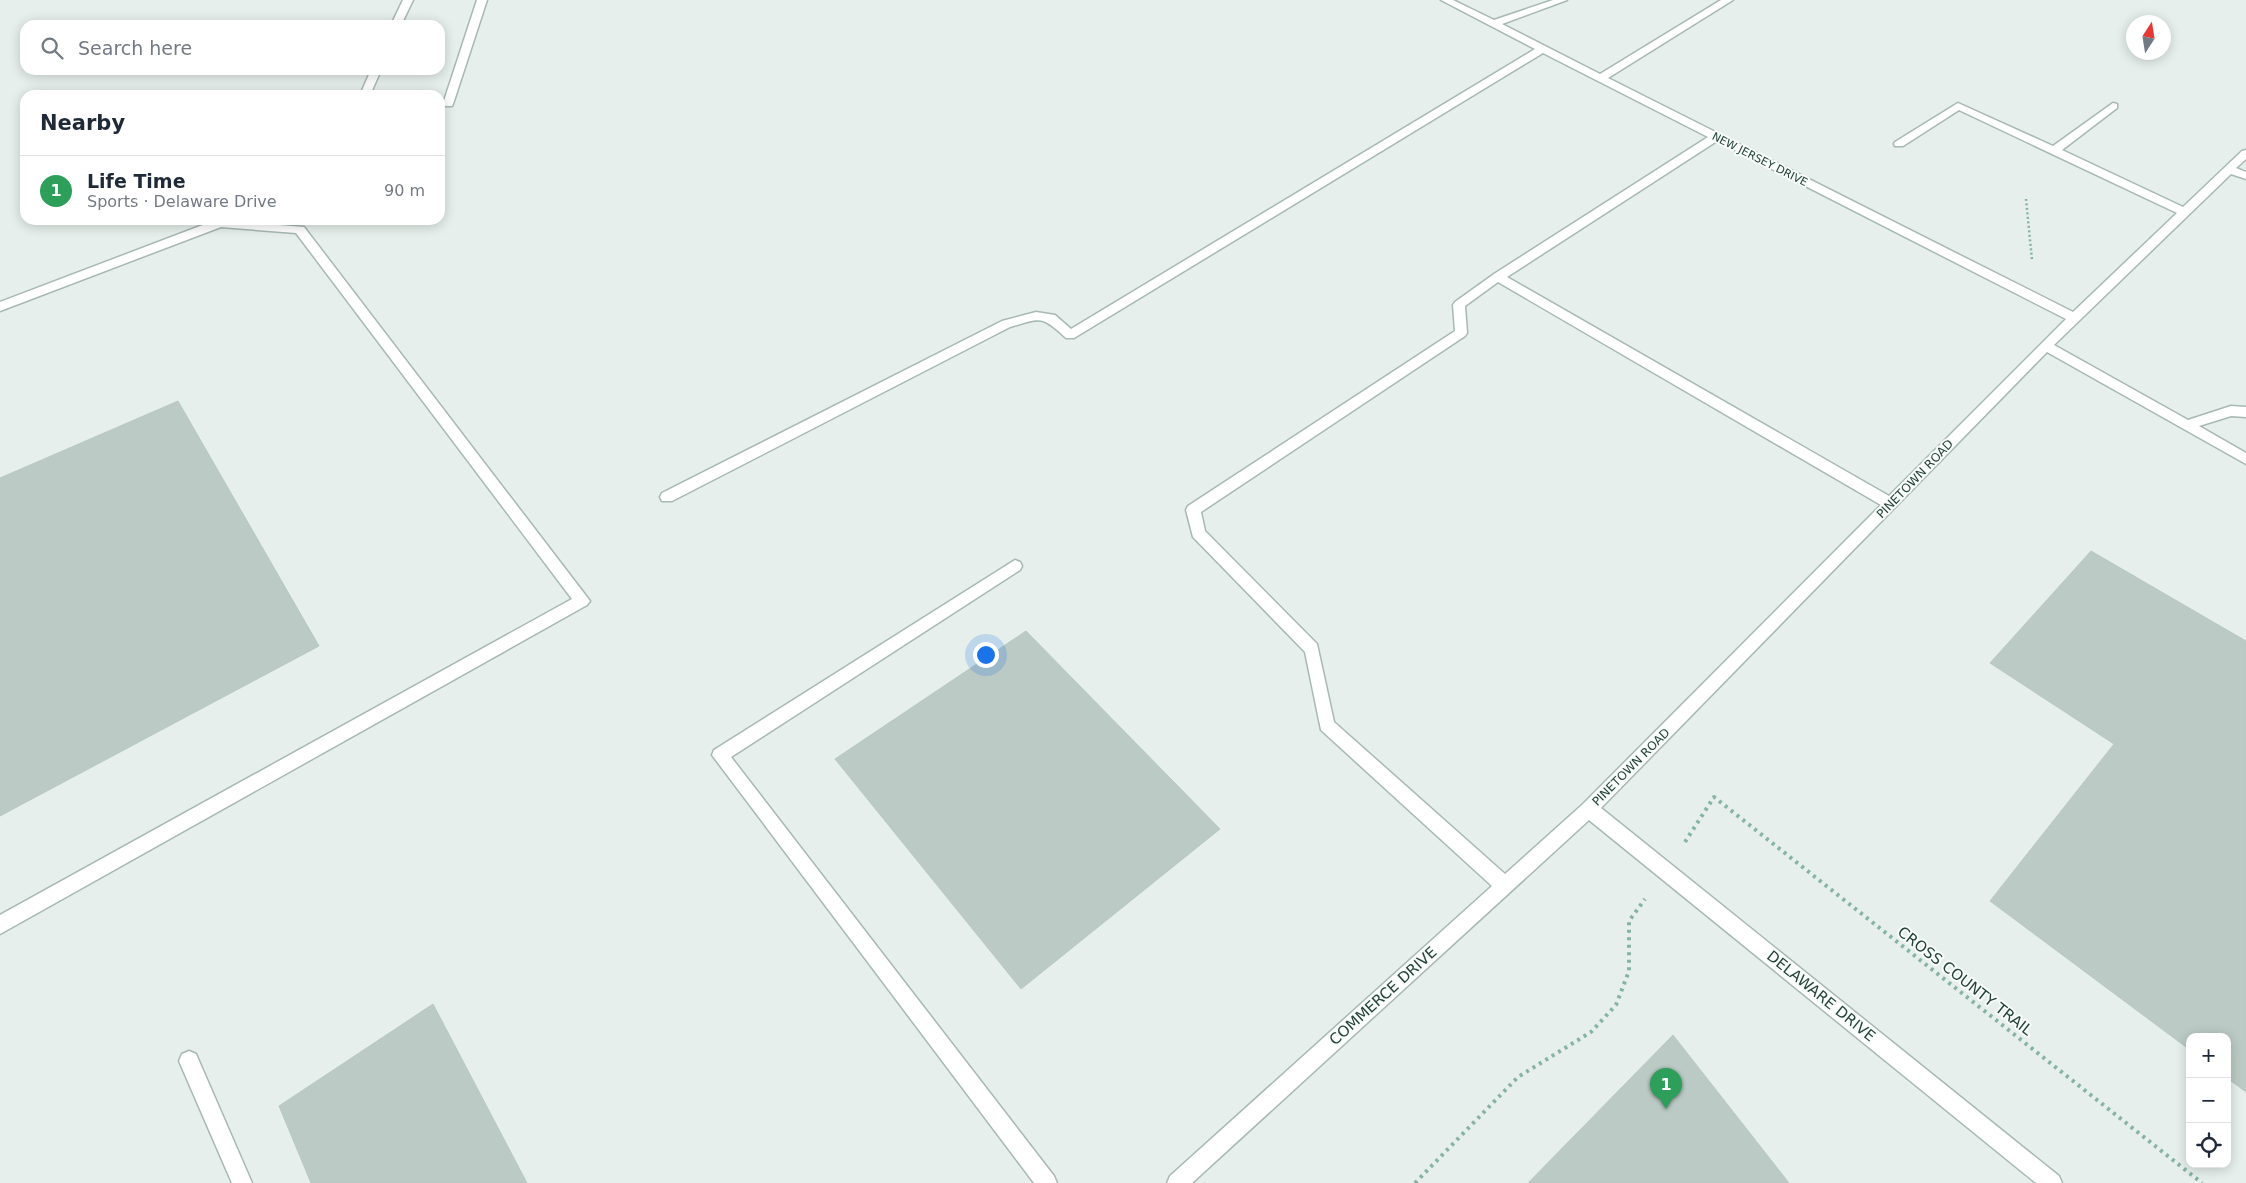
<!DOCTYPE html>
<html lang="en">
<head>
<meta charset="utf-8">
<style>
  :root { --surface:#fff; --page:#f6f6f7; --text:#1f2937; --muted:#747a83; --line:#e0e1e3; --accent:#ea580c }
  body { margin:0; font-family:"DejaVu Sans",sans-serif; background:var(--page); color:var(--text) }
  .controls { position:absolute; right:15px; bottom:15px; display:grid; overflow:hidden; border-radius:10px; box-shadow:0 2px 12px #0003 }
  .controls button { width:45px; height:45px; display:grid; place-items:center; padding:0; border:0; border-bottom:1px solid var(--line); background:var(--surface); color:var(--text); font:25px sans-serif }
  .compass { position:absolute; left:2126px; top:15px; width:45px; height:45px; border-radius:50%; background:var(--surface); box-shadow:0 2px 12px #0003; rotate:12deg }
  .you { position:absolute; left:985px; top:654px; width:18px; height:18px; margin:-12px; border:4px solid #fff; border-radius:50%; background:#1a73e8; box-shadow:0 0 0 8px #1a73e833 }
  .badge { display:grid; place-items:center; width:32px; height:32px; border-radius:50%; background:var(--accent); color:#fff; font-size:16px; font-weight:700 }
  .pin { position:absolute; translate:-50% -41px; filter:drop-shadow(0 1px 2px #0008) }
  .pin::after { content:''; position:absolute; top:26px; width:18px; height:15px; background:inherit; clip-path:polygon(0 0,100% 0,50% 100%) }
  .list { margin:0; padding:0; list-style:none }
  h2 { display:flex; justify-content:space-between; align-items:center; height:65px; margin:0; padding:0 20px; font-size:21px }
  h2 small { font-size:16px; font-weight:400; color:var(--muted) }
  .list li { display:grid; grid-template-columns:32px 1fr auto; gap:15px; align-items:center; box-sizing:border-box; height:70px; padding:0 20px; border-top:1px solid var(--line) }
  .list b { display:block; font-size:19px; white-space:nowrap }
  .list p { margin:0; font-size:16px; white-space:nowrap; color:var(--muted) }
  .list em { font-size:16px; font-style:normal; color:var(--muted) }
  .icon { flex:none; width:28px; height:28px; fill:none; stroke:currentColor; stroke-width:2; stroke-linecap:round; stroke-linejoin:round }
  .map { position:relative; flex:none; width:2246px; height:1183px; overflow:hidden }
  .search { position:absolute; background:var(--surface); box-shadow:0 2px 12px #0003; left:20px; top:20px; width:425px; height:55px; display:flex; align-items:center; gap:12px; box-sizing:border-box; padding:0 18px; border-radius:15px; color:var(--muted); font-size:19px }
  .panel { position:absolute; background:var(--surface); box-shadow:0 2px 12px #0003; left:20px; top:90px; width:425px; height:135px; border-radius:15px }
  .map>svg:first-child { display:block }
  .building { fill:#bbcac4; stroke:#b8c9c2 }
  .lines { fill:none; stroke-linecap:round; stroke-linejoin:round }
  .minor-casing { stroke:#a8b8b2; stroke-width:3 }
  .path-far1 { stroke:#86b3a5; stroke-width:2.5; stroke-dasharray:2 2.5; stroke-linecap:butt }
  .path { stroke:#86b3a5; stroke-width:4; stroke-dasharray:3 4.5; stroke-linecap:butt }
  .minor { fill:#fff; fill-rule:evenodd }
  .labels { text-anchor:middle; stroke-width:4; stroke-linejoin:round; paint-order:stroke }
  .far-street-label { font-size:11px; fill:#24423a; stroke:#f7fbf9 }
  .street-label { font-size:12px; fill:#24423a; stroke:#f7fbf9 }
  .near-street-label { font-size:15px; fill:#24423a; stroke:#f7fbf9 }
</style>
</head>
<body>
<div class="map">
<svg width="2246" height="1183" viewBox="0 0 2246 1183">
  <rect width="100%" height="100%" fill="#e6efeb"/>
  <path class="building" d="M178,401L319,646L0,816V478Z
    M2091,551L2246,641V1092L2227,1078V1037H2190V1050L1990,901L2114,744L1990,663Z
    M1026,631L1220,829L1021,989L835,759Z
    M433,1004L527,1183H311L279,1106Z
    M1673,1035L1789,1183H1528Z"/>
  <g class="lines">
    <defs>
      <path id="minor" d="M403,0H413L401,25H391Z
        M477,0H487L453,104L452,106H444L443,104Z
        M1441,0H1453L1494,20L1553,0H1567L1502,24L1600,74L1721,0H1733L1608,78L2073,312L2177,213L1959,110L1903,146H1895L1894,144L1895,142L1958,103L2053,146L2113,103L2117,104V108L2062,150L2183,207L2242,151L2246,150V159L2236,168L2246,172V179L2231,174L2054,345L2188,420L2231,406L2246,407V417L2231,416L2199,426L2246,453V464L2047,352L1601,808L2059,1176L2062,1183H2036L1589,820L1192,1183H1167L1170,1176L1492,886L1321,730L1305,652L1193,537L1186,510L1188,506L1455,331L1453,305L1455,302L1494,274L1708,137L1543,53L1074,338H1066C1041,315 1042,318 1010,327L672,501H662L660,497L662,493L1002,321L1036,312L1055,315L1071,329L1535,49ZM1717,141L2066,319L1889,496L1507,277ZM1498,282L1881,505L1583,804L1505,874L1334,722L1317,644L1205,531L1201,512L1465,336L1467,333L1465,306Z
        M371,70H381L370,95H360Z
        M216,220L304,227L590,601L587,605L0,934V915L572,599L296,233L221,227L0,311V302Z
        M1015,560L1020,562L1022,566L1020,570L731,757L1054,1176L1057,1183H1034L712,755L714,750Z
        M189,1051L196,1054L252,1183H232L179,1061L182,1054Z"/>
    </defs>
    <use href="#minor" class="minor-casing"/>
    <path class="path-far1" d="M2026,199L2032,260"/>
    <path class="path" d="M1685,842L1714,797L2202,1183
      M1415,1183L1518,1077L1591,1032L1616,1005L1629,971V921L1645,899"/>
    <use href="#minor" class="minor"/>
  </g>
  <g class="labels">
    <g class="far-street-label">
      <text transform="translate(1760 159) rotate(27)" y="4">NEW JERSEY DRIVE</text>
    </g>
    <g class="street-label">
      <text transform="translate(1915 479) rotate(-46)" y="4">PINETOWN ROAD</text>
      <text transform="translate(1631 767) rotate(-45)" y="4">PINETOWN ROAD</text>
    </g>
    <g class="near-street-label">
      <text transform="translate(1965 981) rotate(38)" y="5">CROSS COUNTY TRAIL</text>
      <text transform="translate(1383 996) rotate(-42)" y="5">COMMERCE DRIVE</text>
      <text transform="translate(1821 996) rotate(39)" y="5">DELAWARE DRIVE</text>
    </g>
  </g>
</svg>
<div class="controls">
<button>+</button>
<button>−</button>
<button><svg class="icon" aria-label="locate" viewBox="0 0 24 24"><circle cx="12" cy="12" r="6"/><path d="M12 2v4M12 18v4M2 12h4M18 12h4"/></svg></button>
</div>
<svg class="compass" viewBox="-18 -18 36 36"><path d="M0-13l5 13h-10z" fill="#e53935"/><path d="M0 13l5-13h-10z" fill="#747a83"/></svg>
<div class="you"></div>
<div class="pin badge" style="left:1666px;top:1109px;background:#2e9e5b">1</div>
<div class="search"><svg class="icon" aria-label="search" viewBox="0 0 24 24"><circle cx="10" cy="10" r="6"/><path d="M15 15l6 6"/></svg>Search here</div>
<section class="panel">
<h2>Nearby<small></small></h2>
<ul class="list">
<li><span class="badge" style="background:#2e9e5b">1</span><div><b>Life Time</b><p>Sports · Delaware Drive</p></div><em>90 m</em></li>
</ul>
</section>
</div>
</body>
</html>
